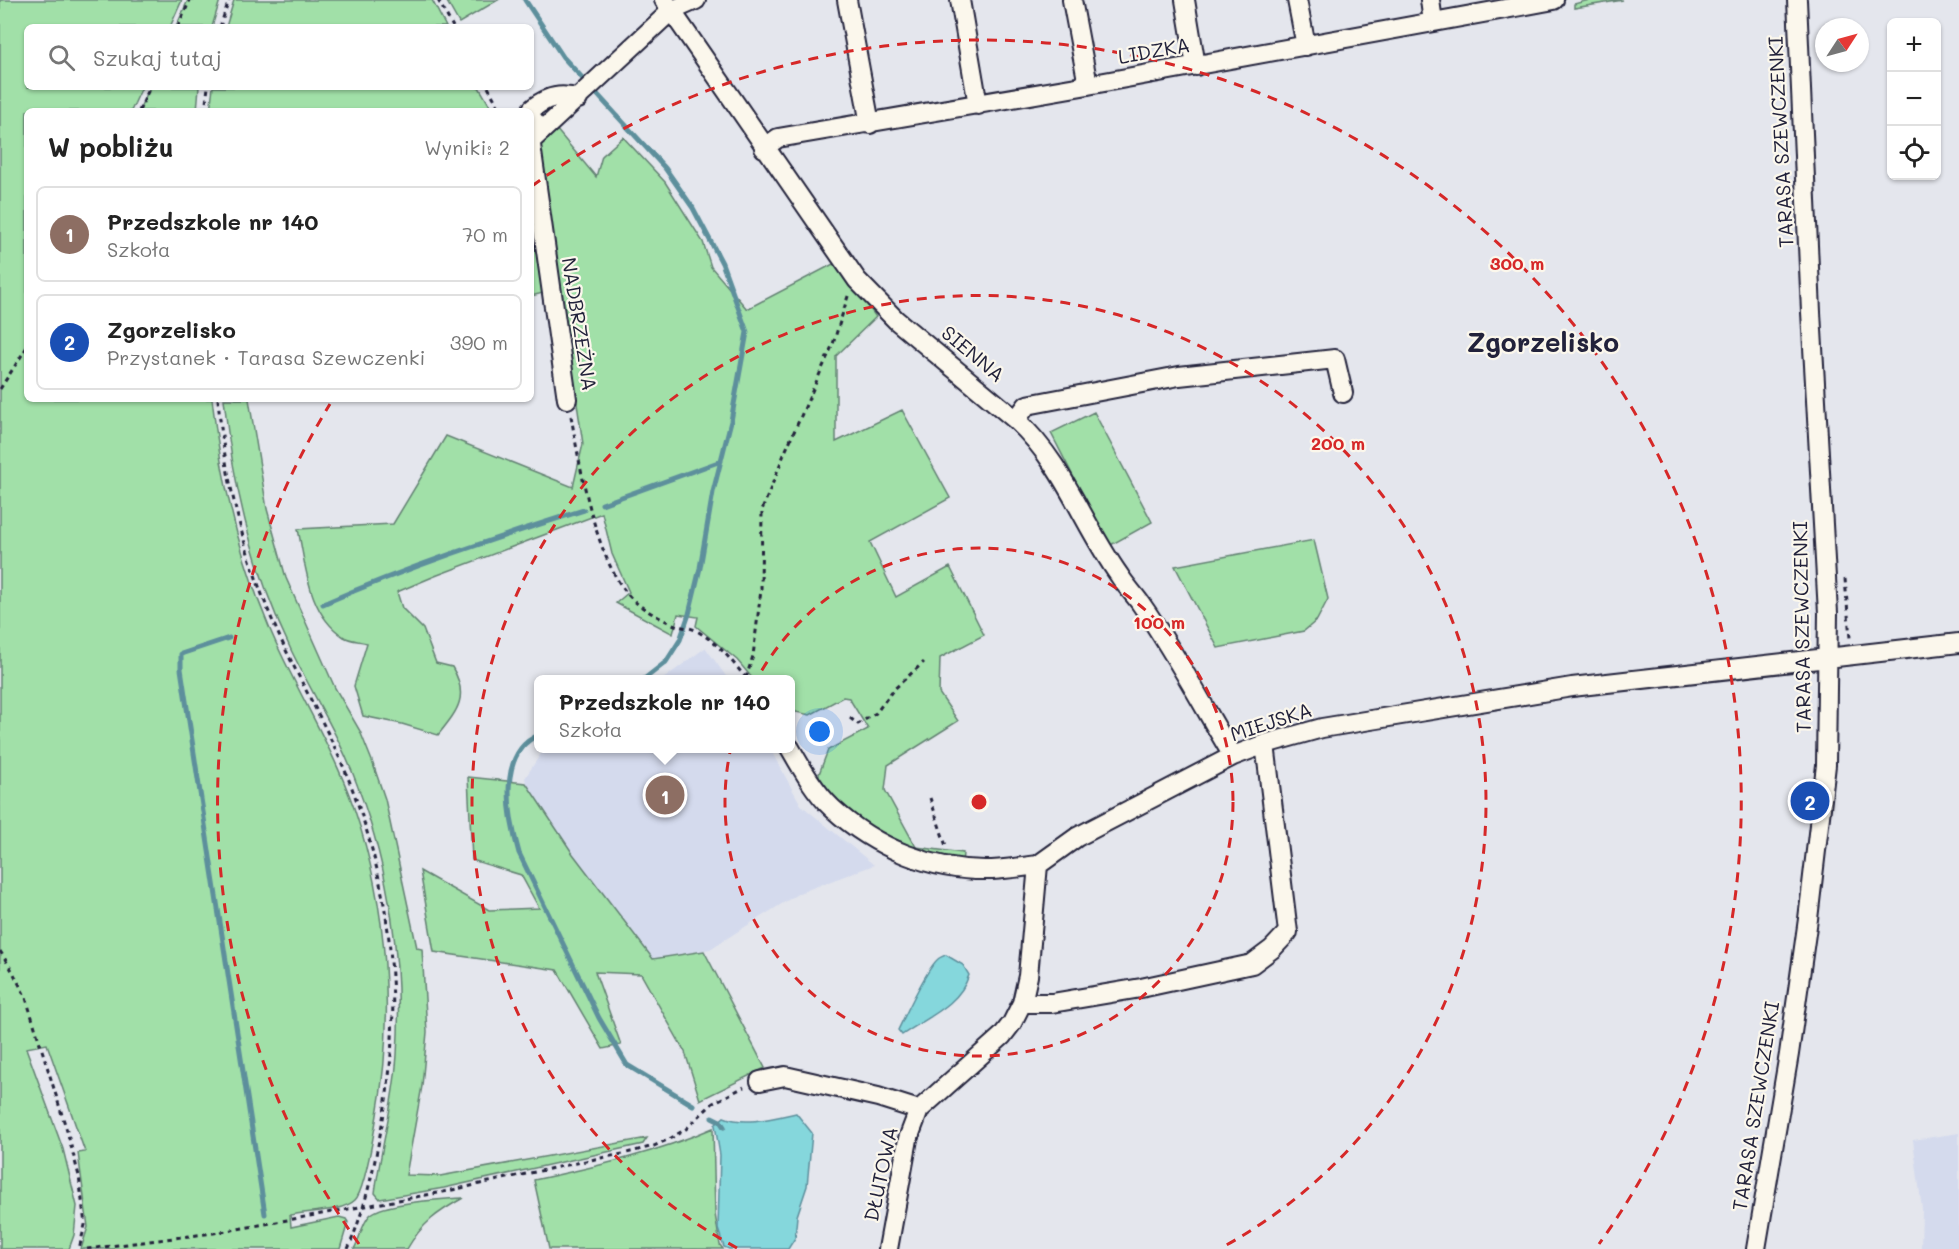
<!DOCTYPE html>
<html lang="pl">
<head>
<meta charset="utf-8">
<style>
  :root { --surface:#fff; --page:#f2f2f2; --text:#222; --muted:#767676; --line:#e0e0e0; --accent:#22223b }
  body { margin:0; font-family:Mali,sans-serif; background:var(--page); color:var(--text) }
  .controls { position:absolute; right:18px; top:18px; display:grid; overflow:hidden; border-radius:9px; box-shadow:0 2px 4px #0004 }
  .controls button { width:54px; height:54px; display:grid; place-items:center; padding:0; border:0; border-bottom:2px solid var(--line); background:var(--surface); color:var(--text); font:30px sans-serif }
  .compass { position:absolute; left:1815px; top:18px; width:54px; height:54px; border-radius:50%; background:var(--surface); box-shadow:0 2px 4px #0004; rotate:54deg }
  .you { position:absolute; left:820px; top:732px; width:21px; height:21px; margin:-15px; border:4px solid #fff; border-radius:50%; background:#1a73e8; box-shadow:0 0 0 9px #1a73e833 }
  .badge { display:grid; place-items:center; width:39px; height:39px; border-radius:50%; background:var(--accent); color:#fff; font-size:20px; font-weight:700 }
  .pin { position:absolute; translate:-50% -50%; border:3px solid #fff; box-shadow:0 2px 6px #0006 }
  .popup { position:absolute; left:534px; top:675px; width:261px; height:78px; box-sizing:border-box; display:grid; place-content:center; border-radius:9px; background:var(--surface); filter:drop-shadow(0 2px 4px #0005); font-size:20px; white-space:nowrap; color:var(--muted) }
  .popup b { font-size:22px; color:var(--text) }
  .popup::after { content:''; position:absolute; left:50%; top:100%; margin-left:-12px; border:12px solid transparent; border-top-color:var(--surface) }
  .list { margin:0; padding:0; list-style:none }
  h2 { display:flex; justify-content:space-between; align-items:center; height:78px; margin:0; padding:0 24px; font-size:26px }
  h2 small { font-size:20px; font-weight:400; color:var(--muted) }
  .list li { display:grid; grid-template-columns:39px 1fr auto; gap:18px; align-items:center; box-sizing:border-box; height:96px; margin:0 12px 12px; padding:0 12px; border:2px solid var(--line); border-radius:9px }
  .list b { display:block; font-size:22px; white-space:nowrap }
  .list p { margin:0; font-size:20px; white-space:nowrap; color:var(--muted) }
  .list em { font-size:20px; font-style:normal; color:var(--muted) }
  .icon { flex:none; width:33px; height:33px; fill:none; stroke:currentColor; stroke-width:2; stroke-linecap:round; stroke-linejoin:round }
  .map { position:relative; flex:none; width:1959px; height:1249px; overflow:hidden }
  .search { position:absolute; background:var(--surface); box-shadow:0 2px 4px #0004; left:24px; top:24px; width:510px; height:66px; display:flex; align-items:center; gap:15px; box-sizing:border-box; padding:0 21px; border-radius:9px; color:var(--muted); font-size:22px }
  .panel { position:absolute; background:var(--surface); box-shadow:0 2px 4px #0004; left:24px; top:108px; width:510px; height:294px; border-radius:9px }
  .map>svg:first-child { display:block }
  .built { fill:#d4daed }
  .green { fill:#a1e0a8; stroke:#628172; stroke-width:1.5 }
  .water { fill:#85d7dc; stroke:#5d8f9c; stroke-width:1.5 }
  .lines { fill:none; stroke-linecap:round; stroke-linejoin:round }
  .stream { stroke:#5d8f9c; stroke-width:5 }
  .minor-casing { stroke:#22223b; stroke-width:22 }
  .path { stroke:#22223b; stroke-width:3; stroke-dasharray:4.5 4.5; stroke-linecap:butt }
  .minor { stroke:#fbf7ec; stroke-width:18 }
  .ring { fill:none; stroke:#d62828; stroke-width:3; stroke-dasharray:10 8 }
  .labels { text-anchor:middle; stroke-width:4.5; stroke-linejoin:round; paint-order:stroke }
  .street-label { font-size:20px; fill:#22223b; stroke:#fbf7ec }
  .district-label { font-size:26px; font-weight:bold; fill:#22223b; stroke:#fbf7ec }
  .centre { fill:#d62828; stroke:#fbf7ec; stroke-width:3 }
  .ring-label { font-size:18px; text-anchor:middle; font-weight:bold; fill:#d62828; stroke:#fbf7ec; stroke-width:4.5; stroke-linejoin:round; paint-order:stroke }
</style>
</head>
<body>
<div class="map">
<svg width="1959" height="1249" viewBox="0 0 1959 1249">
  <rect width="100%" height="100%" fill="#e4e6ed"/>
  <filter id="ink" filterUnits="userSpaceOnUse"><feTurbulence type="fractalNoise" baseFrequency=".0167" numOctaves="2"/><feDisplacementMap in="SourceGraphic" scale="12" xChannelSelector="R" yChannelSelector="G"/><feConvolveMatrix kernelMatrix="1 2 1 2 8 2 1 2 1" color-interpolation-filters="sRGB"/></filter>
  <g filter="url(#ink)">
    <path class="built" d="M705,647L728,679H663L705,648Z
      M552,749H770L801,805L874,865L799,893L710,949L653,959L573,854L526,783L525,778L542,752Z
      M1959,1133V1249H1921L1922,1209L1913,1140Z"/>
    <path class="green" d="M0,0H182L170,27H27V87H142L131,111H27V399H212C221,478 238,554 269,627C295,689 332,745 354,808C388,907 395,1018 376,1121C373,1137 365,1190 355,1200C343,1212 307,1211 290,1215L291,1227L339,1217L346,1219L348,1222L340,1249H81L88,1227L78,1153L85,1152L47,1044L26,1048L63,1149L77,1206L74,1235L69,1249H0Z
      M188,0H220L212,27H176Z
      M234,0H432L446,27H226Z
      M446,0H498L459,23Z
      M1589,0H1623L1574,8V4Z
      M150,87H199L197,111H139Z
      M213,87H479L493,111H210Z
      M556,129L596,177L602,156L623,137L665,182L703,242L711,267L747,309L837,262L876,317L836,356V442L902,410L950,498L870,542L896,597L950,567L984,635L940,658L939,693L958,721L888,765L885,790L916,847L963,853L962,864L904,850L836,806L819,784V774L828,750L868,729L849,698L843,697L810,715L791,711V680L753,679L737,660L696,626L698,617L678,614L673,634L616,603L629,592L612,554L602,513L435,576L397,592L402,608L423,629L436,663L452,667C470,697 457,711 438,735L402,724L363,716L354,686L367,643C360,641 351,641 344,637C308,614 306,567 298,529L393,524L446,436L573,487L583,444L538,143Z
      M531,213L543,293L531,296Z
      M224,399H249L267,509L286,578L335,688L360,731L372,761L385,799L417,948L422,949L427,1032L422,1086L406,1175L440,1176L647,1138L643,1144L444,1188L380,1199L375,1193C381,1147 394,1102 397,1055C403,964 390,871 358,787C341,739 314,697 292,652C254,573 233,486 224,399Z
      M1094,412L1152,522L1109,546L1051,433Z
      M1314,540L1328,599L1317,620L1304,631L1218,648L1175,566Z
      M468,777L526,783L573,854L653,959L704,951L765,1068L700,1100L685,1052L641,974L595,972L621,1045L603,1049L557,970L434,952L420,871L489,910L539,908L521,875L472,860Z
      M713,1128L715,1214L720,1245L723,1249H549L534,1180C595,1167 656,1153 713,1128Z
      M463,1198C438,1212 422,1223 407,1249H354C360,1239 362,1223 370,1215C382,1203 445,1199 463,1198Z"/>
    <path class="water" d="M946,955L963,965L969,975C959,1006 927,1017 902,1035L898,1030C906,1014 926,969 938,959C939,958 945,955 946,955Z
      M796,1113L812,1133L807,1186L797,1216L795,1238L788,1249H729L724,1247L718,1229L720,1155L715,1125L724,1117C745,1126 773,1118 796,1113Z"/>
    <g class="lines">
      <path class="stream" d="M525,0L563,57L665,168L693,208L722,263L747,332L731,421L713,492L700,568L689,614L680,640L666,662L643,680
        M602,504L721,461
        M323,604C408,567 495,538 584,510
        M229,638L181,654V669L265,1214
        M539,735C496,752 509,818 519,853L599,1018L627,1065L693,1105
        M712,1117L720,1121L724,1127"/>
      <defs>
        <path id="minor" d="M664,0L857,280L896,320L1016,420C1064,464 1082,523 1119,575C1125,585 1134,594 1141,604C1175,652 1203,706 1233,756
          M847,0L870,124
          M960,0L978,105
          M1072,0L1088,85
          M1185,0L1196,66
          M1297,0L1306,46
          M1430,0L1433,22
          M542,131L531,117L532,109C546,97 561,93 578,99
          M531,141L671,11L696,0
          M531,145L567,399
          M764,148L778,138L1088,85L1554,0
          M1016,420L1027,405L1179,376L1335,359L1343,393
          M790,748C802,769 815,792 832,808C875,848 934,872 992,870C1008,869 1023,867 1038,865
          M1022,1003H1052L1141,988L1252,964L1272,949L1288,932L1265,744
          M760,1081L785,1076L878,1097L919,1110
          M888,1249L908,1139L919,1110L1002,1036L1012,1023L1022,1003L1028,976L1038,865L1077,837L1233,756L1265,744L1322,728L1572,687L1959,643
          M1756,1249L1789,1054L1808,919L1826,765L1828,613L1811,312L1797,0"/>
      </defs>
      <use href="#minor" class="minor-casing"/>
      <path class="path" d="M438,0L453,27
        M178,27L190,0
        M220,27L229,0
        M488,87L501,111
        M139,111L150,87
        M205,111L208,87
        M0,389L27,347
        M218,399C225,482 247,568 283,644C307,695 336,743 355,796C396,908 403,1023 379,1140C372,1177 363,1214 348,1249
        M571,416C580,467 597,574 639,605C650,613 663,620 675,625C682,628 691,627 697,631C718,643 731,660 746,678
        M1845,579L1850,638
        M746,678L753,656L761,590L762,510L785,452L833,344L849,293
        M850,718L858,724L876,713L893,690L924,662
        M930,798L947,849
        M0,951L13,972L26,998L67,1131L79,1176L85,1225L79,1249
        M87,1249L221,1232L443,1192L595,1159L623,1154L654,1146L671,1138L686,1129L713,1103L744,1087"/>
      <use href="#minor" class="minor"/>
    </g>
  </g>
  <g class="ring">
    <circle cx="979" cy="802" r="254"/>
    <path d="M737 1248A507 507 0 1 1 1221 1248"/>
    <path d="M359 1244A761 761 0 0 1 330 404M532 186A761 761 0 0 1 1599 1244"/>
  </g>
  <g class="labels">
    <g class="street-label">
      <text transform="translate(1154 51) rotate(-10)" y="7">LIDZKA</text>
      <text transform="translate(1781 142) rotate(-93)" y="7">TARASA SZEWCZENKI</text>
      <text transform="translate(579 324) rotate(81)" y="7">NADBRZEŻNA</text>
      <text transform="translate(973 354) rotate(40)" y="7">SIENNA</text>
      <text transform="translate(1802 627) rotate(-91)" y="7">TARASA SZEWCZENKI</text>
      <text transform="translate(1271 722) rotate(-18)" y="7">MIEJSKA</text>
      <text transform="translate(1756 1106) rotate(-81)" y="7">TARASA SZEWCZENKI</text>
      <text transform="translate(881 1174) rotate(-78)" y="7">DŁUTOWA</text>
    </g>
    <g class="district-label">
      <text x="1543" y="352">Zgorzelisko</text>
    </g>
  </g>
  <circle cx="979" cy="802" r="9" class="centre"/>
  <g class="ring-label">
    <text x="1517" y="270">300 m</text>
    <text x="1338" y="450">200 m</text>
    <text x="1159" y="629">100 m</text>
  </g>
</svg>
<div class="controls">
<button>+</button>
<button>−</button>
<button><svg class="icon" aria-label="locate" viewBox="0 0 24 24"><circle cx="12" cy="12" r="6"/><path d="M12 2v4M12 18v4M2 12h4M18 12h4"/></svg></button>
</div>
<svg class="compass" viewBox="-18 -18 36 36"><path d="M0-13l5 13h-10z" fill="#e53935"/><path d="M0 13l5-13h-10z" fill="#767676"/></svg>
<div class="you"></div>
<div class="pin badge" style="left:665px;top:795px;background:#8d6e63">1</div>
<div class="popup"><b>Przedszkole nr 140</b>Szkoła</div>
<div class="pin badge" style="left:1810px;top:801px;background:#1a4fb4">2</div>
<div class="search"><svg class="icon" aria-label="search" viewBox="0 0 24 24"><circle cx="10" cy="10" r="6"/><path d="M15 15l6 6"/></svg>Szukaj tutaj</div>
<section class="panel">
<h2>W pobliżu<small>Wyniki: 2</small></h2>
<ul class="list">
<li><span class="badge" style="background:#8d6e63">1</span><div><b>Przedszkole nr 140</b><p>Szkoła</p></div><em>70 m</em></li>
<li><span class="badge" style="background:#1a4fb4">2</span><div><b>Zgorzelisko</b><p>Przystanek · Tarasa Szewczenki</p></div><em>390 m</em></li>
</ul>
</section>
</div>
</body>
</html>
